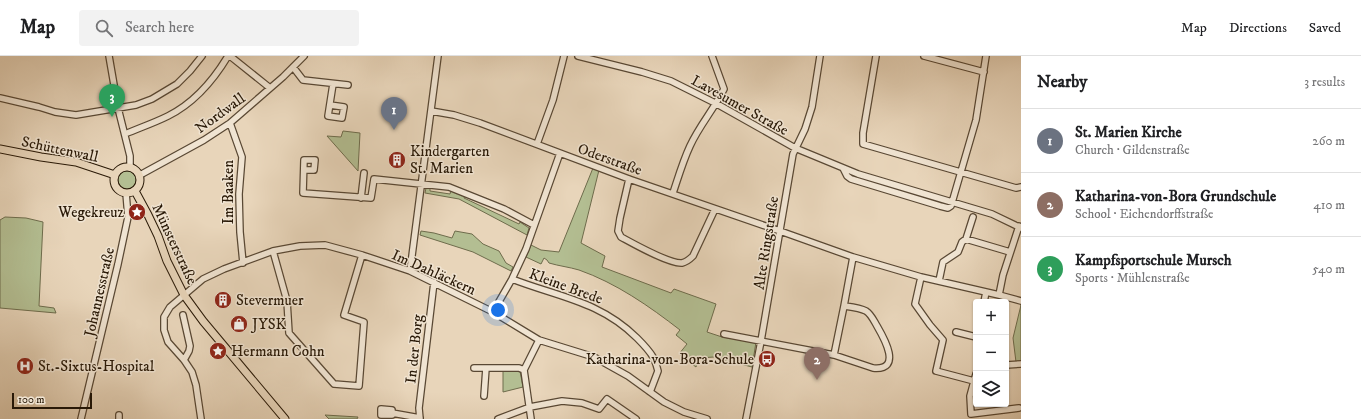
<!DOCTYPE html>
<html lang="en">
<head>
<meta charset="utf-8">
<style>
  :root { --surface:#fff; --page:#f2f2f2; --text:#202124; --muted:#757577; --line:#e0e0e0; --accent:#0b8043 }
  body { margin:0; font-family:"IM FELL DW Pica",serif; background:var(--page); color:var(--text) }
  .controls { position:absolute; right:12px; bottom:12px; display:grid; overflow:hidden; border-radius:4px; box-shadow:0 1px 3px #0004 }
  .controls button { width:36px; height:36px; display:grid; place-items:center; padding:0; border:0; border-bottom:1px solid var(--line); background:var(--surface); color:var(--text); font:20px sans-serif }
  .scale { position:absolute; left:12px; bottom:10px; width:80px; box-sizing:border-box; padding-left:4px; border:2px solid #291907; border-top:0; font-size:11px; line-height:14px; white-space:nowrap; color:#291907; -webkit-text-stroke:3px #f0e4d2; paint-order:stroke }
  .you { position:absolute; left:498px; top:254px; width:14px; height:14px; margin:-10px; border:3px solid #fff; border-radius:50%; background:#1a73e8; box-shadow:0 0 0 6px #1a73e833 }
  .badge { display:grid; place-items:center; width:26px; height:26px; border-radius:50%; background:var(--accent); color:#fff; font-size:13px; font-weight:700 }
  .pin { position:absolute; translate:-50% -33px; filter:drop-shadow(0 1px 2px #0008) }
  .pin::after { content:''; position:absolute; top:21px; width:14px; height:12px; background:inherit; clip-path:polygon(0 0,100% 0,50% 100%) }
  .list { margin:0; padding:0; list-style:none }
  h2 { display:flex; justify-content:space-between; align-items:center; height:52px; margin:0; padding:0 16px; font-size:17px }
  h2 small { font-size:13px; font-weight:400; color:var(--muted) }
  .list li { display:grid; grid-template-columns:26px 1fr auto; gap:12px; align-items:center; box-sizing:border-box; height:64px; padding:0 16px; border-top:1px solid var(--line) }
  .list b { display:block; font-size:15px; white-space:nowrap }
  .list p { margin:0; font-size:13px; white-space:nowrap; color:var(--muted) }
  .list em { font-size:13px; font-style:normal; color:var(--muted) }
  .icon { flex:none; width:22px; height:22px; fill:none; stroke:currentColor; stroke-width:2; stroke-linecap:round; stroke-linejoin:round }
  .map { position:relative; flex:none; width:1021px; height:363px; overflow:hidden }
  header { display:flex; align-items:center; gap:24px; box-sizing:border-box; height:56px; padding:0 20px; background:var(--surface); border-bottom:1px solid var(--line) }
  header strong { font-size:19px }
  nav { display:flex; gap:22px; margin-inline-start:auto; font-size:14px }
  .search { width:280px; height:36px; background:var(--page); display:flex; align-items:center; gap:10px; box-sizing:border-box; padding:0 14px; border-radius:4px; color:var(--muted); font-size:15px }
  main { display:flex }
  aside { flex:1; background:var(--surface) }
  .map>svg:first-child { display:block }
  .green { fill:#b3be92; stroke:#6e6c4c }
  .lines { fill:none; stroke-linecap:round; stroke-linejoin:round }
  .minor-casing { stroke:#594834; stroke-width:8 }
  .major-casing { stroke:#291907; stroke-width:9 }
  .minor { stroke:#f0e4d2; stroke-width:5.5 }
  .major { stroke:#e8d5ba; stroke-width:7 }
  .labels { text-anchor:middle; stroke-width:3; stroke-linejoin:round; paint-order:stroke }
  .street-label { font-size:15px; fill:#291907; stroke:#f0e4d2 }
  .poi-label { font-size:15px; fill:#291907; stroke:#f0e4d2; text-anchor:start }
</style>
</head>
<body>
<header>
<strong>Map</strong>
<div class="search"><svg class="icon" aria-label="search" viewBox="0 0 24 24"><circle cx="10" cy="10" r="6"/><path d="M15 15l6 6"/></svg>Search here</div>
<nav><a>Map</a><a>Directions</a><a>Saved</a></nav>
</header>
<main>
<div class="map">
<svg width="1021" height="363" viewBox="0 0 1021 363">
  <rect width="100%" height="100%" fill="#e8d5ba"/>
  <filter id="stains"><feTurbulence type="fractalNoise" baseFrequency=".005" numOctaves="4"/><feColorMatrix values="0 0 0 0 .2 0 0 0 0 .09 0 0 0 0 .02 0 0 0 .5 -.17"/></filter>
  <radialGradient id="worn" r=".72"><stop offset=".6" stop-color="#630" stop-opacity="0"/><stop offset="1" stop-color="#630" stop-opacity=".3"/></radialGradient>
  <path class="green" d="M343,75L360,77L358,115L327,80L341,81Z
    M593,112L599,114L581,187L605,200L602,211L671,237L674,233L716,248L707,276L722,281L756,286L752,311L714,301L699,302L696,311L679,298L687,288L676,279L680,274C649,250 616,227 579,214C569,211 559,210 549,207L547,204L544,202L541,208L526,201L531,189L541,194L559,196Z
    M118 124a9 9 0 1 1 18 0a9 9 0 1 1-18 0Z
    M428,130L430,131V135L450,138L451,134L465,139L464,142L519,168L520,166L529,172L527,179L459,143L425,137L426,132Z
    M5,161L26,162L43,166L39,250L54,252L56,257L0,252V164Z
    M421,175L434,177L452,182L455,175L472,178L483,188L499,195L506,207L513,211L511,215L473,196L420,179Z
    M1021,249V305L1016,306L1013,282Z
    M503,314H518L520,315L523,331L503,336Z
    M325,359L358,361L357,363H329Z"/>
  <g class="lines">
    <defs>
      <path id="minor" d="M109,0L118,52L130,100V110
        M230,0L270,32
        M578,0L642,16L671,25L717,48L795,92L858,118L992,158L1021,172
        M876,0L863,77V88L1016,132L1021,131
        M924,0L984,16
        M293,11L303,24L348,29
        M0,42L39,51L55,56L76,59L136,49L152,43L177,28L190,15L202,0
        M330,49L344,51L342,62L328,60L333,28
        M431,55L454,59L480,67L629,123L780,175L853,201L844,250L834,299L724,278
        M230,67L242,101L239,138L240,176L243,207
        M125,78C139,72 154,67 168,60C194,47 213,25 228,0
        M537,88L553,44L564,0
        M843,112L847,120L851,123L940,150L948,152L951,150L976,64L986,0
        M304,114H314L315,104H304L303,137L371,142L374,123L449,131L504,153L534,169
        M140,119L204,84L230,67L283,21L304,0
        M629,123L620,162L618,175L621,181C634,188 669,208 682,207C687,206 690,203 693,200L715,153
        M673,137C678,122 683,105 690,90C699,70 714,53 724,33L712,0
        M361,142L364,117
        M966,183L973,161
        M273,195L287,245L289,277L334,328L359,330L364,266L344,259L362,199
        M853,201L921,221L986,236
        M410,215L438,0
        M921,221L915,248L930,269L943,284L936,315L974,325
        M512,223C558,241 600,245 637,282C643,288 649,294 653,301C655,305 657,310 658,315L650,336
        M939,225L943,206L958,196L962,186L966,183L1010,196
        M999,239L1021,245
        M984,246L986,236L999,239L1003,219L1019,170
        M493,256L512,223L526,193L560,97
        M183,259L190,290L189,295L184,304
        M956,276L976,281
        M834,299L873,312C903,315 884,282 877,270C874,265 871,258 866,255C860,252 851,251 844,250
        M1006,309L1021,308
        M474,312H486
        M976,318L970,340L971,358L1019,352
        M484,340L486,312H519L524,314
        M381,353L392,354V359H381Z
        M392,357L420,362
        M81,363L118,208L128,161L126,137
        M119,363V359
        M201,363L196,329L192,316L184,304L168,286L164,274V261L170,251L203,223L224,213L273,195L300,190L325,189L362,199L410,215L493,256L539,284L594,301L628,320L664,346L684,356L707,363
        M420,363L419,352L434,226
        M498,363L530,351L562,345L582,347L599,353L607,343L636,363
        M531,363L524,314L539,284
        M746,363L761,285L793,98L805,73L812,51L820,0"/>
      <path id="major" d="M0,93L41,101L76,106L115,119
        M114 124a13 13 0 1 1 26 0a13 13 0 1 1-26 0Z
        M135,135L148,159L158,180L167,205L184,239L203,265L285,363"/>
    </defs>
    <use href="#minor" class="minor-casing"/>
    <use href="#major" class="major-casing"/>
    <use href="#minor" class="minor"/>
    <use href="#major" class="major"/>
  </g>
  <defs>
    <symbol id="building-disc" viewBox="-11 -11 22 22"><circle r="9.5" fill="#8f2418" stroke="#f0e4d2"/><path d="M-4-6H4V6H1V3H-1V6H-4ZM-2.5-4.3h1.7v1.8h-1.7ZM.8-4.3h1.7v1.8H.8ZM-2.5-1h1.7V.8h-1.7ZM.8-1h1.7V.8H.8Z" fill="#fff"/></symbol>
    <symbol id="sight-disc" viewBox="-11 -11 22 22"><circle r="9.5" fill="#8f2418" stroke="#f0e4d2"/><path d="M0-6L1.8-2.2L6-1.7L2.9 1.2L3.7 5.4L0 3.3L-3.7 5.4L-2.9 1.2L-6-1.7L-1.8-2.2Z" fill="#fff"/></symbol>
    <symbol id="shop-disc" viewBox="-11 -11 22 22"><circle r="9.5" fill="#8f2418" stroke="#f0e4d2"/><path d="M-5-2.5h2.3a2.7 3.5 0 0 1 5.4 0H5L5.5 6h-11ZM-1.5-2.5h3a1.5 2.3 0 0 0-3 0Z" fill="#fff"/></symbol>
    <symbol id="bus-disc" viewBox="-11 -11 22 22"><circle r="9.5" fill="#8f2418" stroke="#f0e4d2"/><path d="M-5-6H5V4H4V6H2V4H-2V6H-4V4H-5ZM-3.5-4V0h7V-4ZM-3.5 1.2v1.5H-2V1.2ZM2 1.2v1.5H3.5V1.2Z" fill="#fff"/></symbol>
    <symbol id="hospital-disc" viewBox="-11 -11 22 22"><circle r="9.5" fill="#8f2418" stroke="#f0e4d2"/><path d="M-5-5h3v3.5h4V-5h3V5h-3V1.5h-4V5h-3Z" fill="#fff"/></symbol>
  </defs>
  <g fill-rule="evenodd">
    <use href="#building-disc" x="387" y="94" width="20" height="20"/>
    <use href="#sight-disc" x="127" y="146" width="20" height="20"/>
    <use href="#building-disc" x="213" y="234" width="20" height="20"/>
    <use href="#shop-disc" x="229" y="258" width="20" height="20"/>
    <use href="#sight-disc" x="208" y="285" width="20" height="20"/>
    <use href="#bus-disc" x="757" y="293" width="20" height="20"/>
    <use href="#hospital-disc" x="15" y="300" width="20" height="20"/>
  </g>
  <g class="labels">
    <g class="street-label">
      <text transform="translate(740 49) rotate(29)" y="5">Lavesumer Straße</text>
      <text transform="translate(220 57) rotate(-36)" y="5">Nordwall</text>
      <text transform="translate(60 93) rotate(12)" y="5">Schüttenwall</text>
      <text transform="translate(610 103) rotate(20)" y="5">Oderstraße</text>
      <text transform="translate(228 136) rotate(-90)" y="5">Im Baaken</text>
      <text transform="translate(766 187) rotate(-81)" y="5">Alte Ringstraße</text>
      <text transform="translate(175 188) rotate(65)" y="5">Münsterstraße</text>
      <text transform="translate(434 216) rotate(24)" y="5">Im Dahläckern</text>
      <text transform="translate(566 230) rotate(20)" y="5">Kleine Brede</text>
      <text transform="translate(99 236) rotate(-77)" y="5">Johannesstraße</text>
      <text transform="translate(414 293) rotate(-84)" y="5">In der Borg</text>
    </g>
    <g class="poi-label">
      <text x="410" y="100">Kindergarten<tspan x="410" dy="17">St. Marien</tspan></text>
      <text x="124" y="161" text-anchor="end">Wegekreuz</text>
      <text x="236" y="249">Stevermuer</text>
      <text x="252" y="273">JYSK</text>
      <text x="231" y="300">Hermann Cohn</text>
      <text x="754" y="308" text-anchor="end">Katharina-von-Bora-Schule</text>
      <text x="38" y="315">St.-Sixtus-Hospital</text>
    </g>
  </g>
  <rect width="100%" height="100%" filter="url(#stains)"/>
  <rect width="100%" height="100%" fill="url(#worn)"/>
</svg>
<div class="controls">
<button>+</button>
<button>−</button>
<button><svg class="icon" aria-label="layers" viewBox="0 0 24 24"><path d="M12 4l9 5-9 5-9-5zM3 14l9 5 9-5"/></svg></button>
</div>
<div class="scale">100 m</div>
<div class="you"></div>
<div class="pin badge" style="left:394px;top:74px;background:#6b7280">1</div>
<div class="pin badge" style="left:817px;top:324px;background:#8d6e63">2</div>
<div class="pin badge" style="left:112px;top:61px;background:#2e9e5b">3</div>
</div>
<aside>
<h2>Nearby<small>3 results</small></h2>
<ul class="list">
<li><span class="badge" style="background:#6b7280">1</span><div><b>St. Marien Kirche</b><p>Church · Gildenstraße</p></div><em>260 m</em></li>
<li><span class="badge" style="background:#8d6e63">2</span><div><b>Katharina-von-Bora Grundschule</b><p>School · Eichendorffstraße</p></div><em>410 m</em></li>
<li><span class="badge" style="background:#2e9e5b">3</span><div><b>Kampfsportschule Mursch</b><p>Sports · Mühlenstraße</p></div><em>540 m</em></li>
</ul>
</aside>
</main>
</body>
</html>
